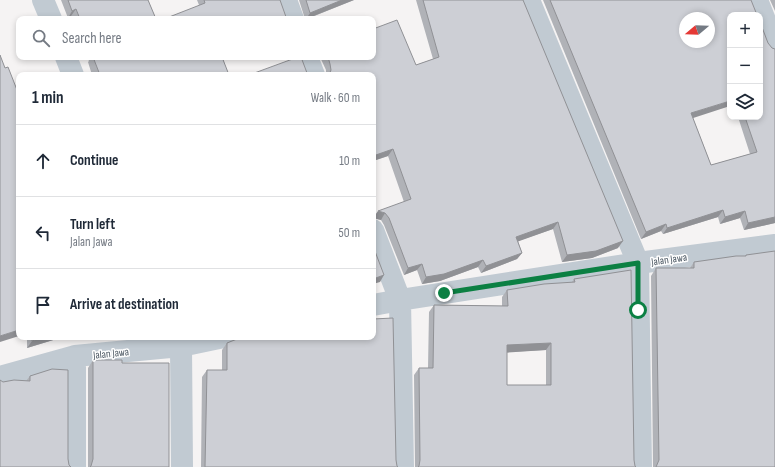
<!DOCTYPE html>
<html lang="en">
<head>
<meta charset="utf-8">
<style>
  :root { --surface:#fff; --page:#f6f6f7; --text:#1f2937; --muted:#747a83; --line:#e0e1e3 }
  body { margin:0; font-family:"Sofia Sans Condensed",sans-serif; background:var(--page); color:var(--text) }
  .controls { position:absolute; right:12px; top:12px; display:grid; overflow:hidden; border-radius:8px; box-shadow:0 2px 6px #0003 }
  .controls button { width:36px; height:36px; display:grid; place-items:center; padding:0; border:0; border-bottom:1px solid var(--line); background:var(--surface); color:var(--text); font:20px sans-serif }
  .compass { position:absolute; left:679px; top:12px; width:36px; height:36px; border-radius:50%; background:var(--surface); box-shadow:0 2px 6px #0003; rotate:251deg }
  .stop { position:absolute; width:12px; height:12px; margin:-9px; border:3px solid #0b8043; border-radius:50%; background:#fff }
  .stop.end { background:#0b8043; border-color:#fff; box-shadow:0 1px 4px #0008 }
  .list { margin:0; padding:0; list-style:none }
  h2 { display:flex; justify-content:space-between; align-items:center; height:52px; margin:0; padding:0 16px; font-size:17px }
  h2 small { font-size:13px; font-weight:400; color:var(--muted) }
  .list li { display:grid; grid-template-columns:26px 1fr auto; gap:12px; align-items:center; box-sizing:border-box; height:72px; padding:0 16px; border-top:1px solid var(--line) }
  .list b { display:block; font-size:15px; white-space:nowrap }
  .list p { margin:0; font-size:13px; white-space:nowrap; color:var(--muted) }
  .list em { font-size:13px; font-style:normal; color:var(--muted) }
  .icon { flex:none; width:22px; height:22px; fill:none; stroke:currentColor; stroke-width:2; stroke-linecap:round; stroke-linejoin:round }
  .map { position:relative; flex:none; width:775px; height:467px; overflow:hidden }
  .search { position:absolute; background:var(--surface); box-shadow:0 2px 6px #0003; left:16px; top:16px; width:360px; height:44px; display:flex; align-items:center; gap:10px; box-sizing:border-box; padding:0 14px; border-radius:8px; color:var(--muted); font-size:15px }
  .panel { position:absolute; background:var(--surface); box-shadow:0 2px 6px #0003; left:16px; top:72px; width:360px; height:268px; border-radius:8px }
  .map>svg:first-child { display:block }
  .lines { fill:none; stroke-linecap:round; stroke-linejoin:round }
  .minor { stroke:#c1cad2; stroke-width:22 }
  .wall { fill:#b0b2b7; fill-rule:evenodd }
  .shaded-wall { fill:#909195 }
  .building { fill:#cdcfd5; stroke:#909195; fill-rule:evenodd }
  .route { stroke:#0b8043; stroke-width:5 }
  .labels { text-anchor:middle; stroke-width:3; stroke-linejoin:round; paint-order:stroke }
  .street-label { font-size:11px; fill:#4a5661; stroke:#fff }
</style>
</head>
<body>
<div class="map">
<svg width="775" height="467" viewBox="0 0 775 467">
  <rect width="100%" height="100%" fill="#f5f3f3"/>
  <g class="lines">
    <path class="minor" d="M43,0L51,19
      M286,0L293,19
      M529,0L638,263L641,467
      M757,0L775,45
      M66,57L73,75
      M307,57L314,75
      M373,230L400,300L403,467
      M373,305L400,300L638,263L775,245
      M178,337L181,346L182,467
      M0,377L75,356L181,346L224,337
      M75,467V356"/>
  </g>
  <path class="wall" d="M61,0H148L156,19H73L71,16L68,18Z
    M197,0H280L286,17L199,5Z
    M299,0H354L307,19H305Z
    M416,0H523L618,248L592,258L562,262L553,229L518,241L522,253L517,259L481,273L478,267L440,281L422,284L417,270L404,275L384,225L381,220L373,218L404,202L388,156L373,161V75H326V70L320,57H373L416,65L433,59Z
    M543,0H751L693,118L711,165L750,154L738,117H760L768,43L772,48L775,49V223L744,230L740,218L720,224L718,217L663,234L661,231L641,239Z
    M770,0H775V11Z
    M87,57H222L229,75H92L88,62L89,61Z
    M746,255L775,467H653L651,276L656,268H690L694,262L745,256Z
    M574,279L635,466L636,467H415L414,375L419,368H428L429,312L434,305L502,306V297L507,290L572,282ZM546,350V385H507V352Z
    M27,337H63L27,348Z
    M301,337H373L396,460L397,466L398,467H201L202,377L207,370H222V350L227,343L302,338Z
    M93,360L122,363L169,467H88V368Z
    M30,376L68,459L69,465L3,382L26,381Z"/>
  <path class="shaded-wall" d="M342,0H354L306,19L310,13Z
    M76,9L71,16L68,18L72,11Z
    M730,101V106L687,120L691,113Z
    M393,149L388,156L373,161V156Z
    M723,210L718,217L663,234L667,228Z
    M378,211L385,213L381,220L373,218Z
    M745,211L740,218L720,224L725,217Z
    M775,217V223L744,230L748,223Z
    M558,222L553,229L511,244L516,237Z
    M666,224L661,231L641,239L646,232Z
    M623,241L618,248L592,258L562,262L567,255Z
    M522,253L517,259L481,273L486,266Z
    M483,260L478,267L440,281L422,284L426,277Z
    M422,264L417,270L404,275L408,268Z
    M384,275L380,282L373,284V279Z
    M19,330V336L0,342V336Z
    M44,337H63L27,348L32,341Z
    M551,343L546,350L502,353L507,345Z"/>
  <path class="building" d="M68,0H148L156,19H80L76,9L72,11Z
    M204,0H280L286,17L288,19H164L205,3Z
    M306,0H342L310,13Z
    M423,0H523L623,241L596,251L567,255L558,222L516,237L522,253L486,266L483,260L444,274L426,277L422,264L408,268L389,218L385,213L378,211L411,199L393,149L373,156V75H329L331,70L330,64L328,57H373V29L397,20L416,65L439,57Z
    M550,0H751L757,15H730V101L691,113L711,165L757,152L745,117H760V22L768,43L772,48L775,49V217L748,223L745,211L725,217L723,210L667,228L666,224L646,232ZM685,18H709V42H685Z
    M0,55L5,68L8,67L19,95V330L0,336Z
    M93,57H222L229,75H100Z
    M298,57H301L307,73L309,75H249Z
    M373,246L384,275L373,279Z
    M775,251V467H656L659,460L656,268H694V262L736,256H746V255Z
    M631,270L634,460L635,466L636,467H418L419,466L420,460L419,368H433L434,305L508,306L507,290L544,284L575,282L574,279ZM551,343V385H507V345Z
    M393,318L396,460L397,466L398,467H205L207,370H227V343L237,339L239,337L309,338V337H373V319Z
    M32,337H44L32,341Z
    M93,360H122V363H169V467H90L91,466L93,459Z
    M52,369L68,370V459L69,465L71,467H0V380L3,382L14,380L30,381V376Z"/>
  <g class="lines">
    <path class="route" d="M444,293L638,263V310"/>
  </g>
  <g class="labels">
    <g class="street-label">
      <text transform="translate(669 259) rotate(-8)" y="4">Jalan Jawa</text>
      <text transform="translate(111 353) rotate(-6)" y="4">Jalan Jawa</text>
    </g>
  </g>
</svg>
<div class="controls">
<button>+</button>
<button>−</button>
<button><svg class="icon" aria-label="layers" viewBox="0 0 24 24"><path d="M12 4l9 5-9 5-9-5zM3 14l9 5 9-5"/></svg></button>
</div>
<svg class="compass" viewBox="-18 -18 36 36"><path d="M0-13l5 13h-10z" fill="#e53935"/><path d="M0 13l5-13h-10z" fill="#747a83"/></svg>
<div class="stop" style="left:638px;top:310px"></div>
<div class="stop end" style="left:444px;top:293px"></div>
<div class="search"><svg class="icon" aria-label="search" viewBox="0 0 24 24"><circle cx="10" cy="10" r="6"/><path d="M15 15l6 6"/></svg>Search here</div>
<section class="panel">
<h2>1 min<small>Walk · 60 m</small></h2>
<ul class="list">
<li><svg class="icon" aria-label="ahead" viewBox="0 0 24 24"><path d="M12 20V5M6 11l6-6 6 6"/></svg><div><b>Continue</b></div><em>10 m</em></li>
<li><svg class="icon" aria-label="left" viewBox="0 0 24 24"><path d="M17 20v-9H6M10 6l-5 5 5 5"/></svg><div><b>Turn left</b><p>Jalan Jawa</p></div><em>50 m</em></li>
<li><svg class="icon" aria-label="arrive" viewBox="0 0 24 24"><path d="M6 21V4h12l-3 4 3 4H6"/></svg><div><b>Arrive at destination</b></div></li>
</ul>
</section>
</div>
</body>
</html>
